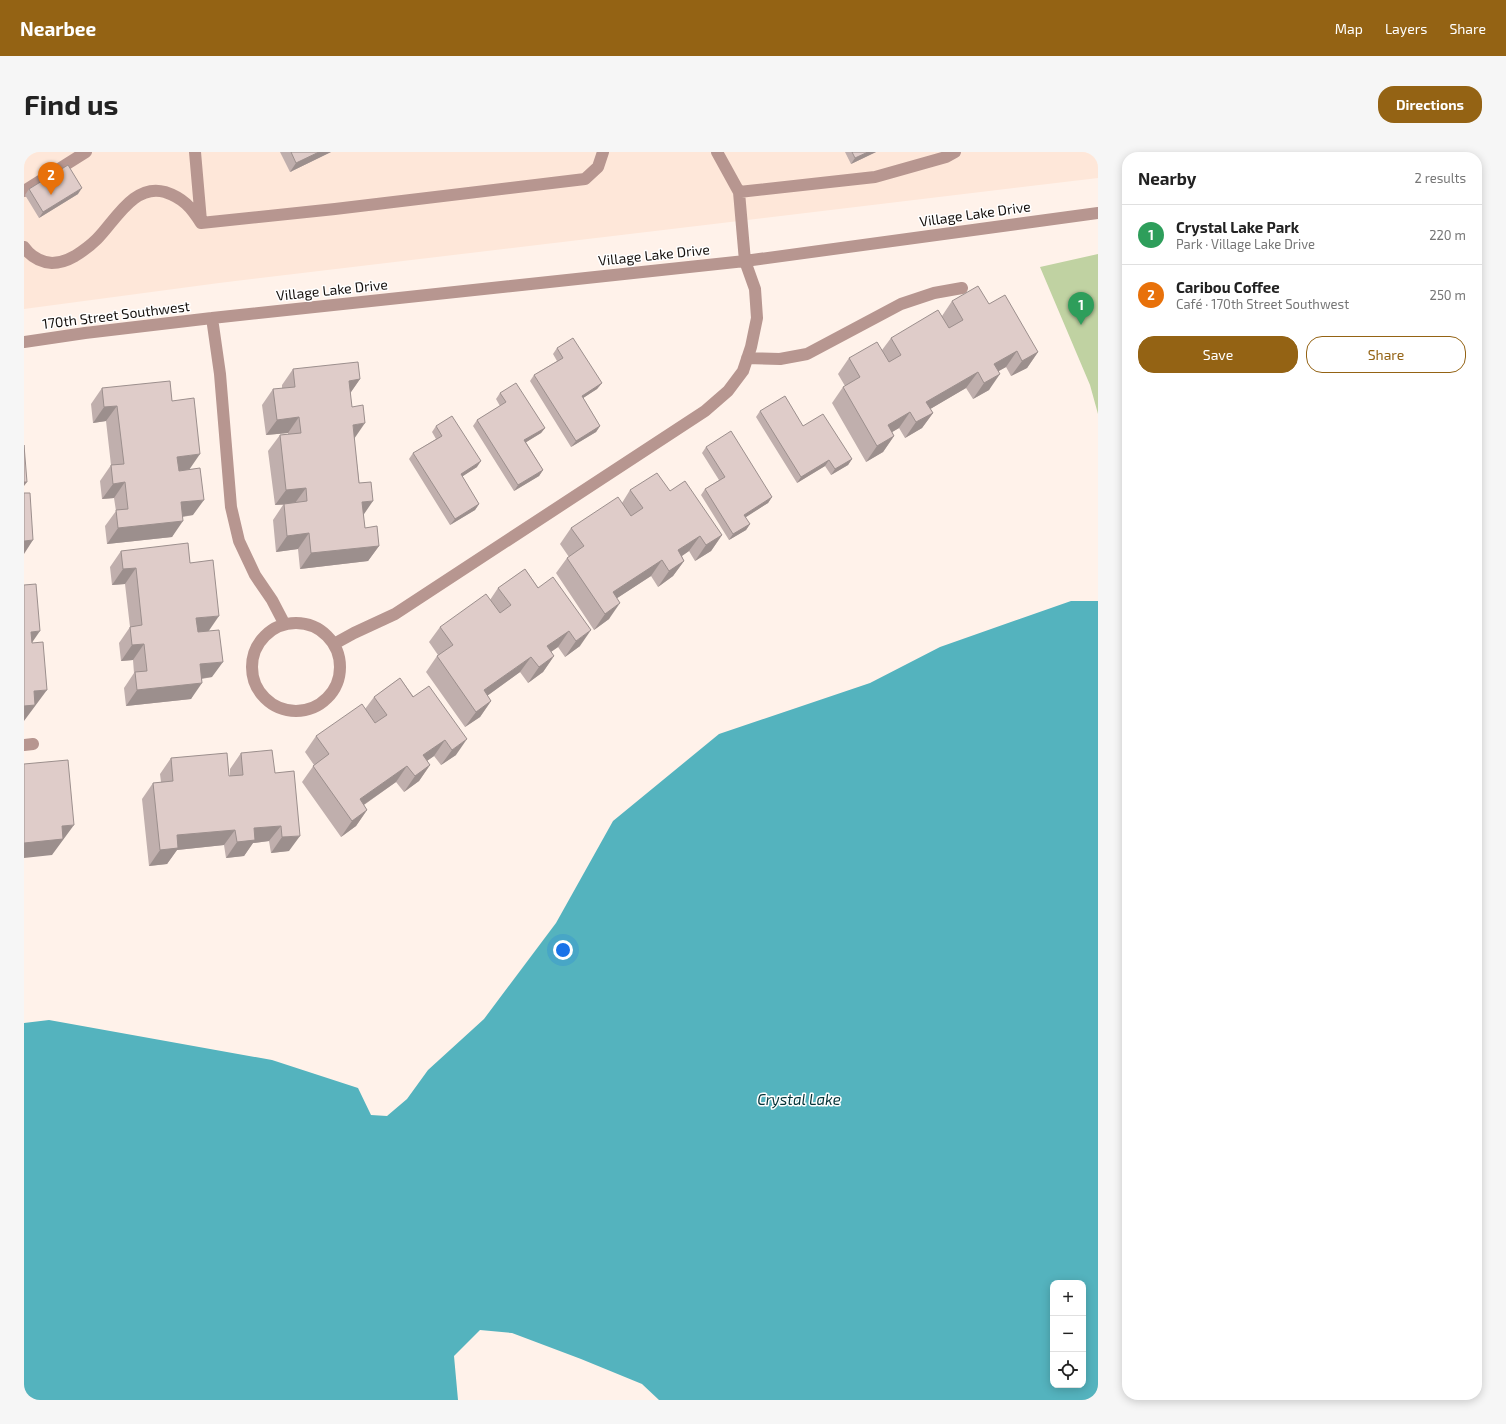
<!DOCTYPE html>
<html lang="en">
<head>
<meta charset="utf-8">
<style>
  :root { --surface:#fff; --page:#f6f6f6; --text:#222; --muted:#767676; --line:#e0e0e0; --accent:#946314 }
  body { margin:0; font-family:"Exo 2",sans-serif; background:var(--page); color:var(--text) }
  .controls { position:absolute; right:12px; bottom:12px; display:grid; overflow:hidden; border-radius:8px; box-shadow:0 2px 10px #0003 }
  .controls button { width:36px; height:36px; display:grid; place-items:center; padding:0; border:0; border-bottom:1px solid var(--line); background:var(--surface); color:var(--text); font:20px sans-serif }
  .you { position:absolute; left:539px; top:798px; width:14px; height:14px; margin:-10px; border:3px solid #fff; border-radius:50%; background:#1a73e8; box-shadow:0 0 0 6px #1a73e833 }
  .badge { display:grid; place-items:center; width:26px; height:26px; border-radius:50%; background:var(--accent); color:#fff; font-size:13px; font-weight:700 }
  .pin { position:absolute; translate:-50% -33px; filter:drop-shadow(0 1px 2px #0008) }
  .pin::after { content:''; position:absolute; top:21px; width:14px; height:12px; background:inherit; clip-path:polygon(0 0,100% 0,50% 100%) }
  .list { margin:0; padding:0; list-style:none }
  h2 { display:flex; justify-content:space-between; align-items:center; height:52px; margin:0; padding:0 16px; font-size:17px }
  h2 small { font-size:13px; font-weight:400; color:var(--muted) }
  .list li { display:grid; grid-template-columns:26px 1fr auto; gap:12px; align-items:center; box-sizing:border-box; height:60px; padding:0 16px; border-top:1px solid var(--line) }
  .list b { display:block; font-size:15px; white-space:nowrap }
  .list p { margin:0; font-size:13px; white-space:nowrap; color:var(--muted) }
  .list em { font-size:13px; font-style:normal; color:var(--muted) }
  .actions { display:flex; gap:8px; padding:12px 16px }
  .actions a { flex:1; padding:9px 0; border:1px solid var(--accent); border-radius:16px; text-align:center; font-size:14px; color:var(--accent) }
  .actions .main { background:var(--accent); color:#fff }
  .icon { flex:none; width:22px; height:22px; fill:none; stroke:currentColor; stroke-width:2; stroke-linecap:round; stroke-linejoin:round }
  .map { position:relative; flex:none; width:1074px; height:1248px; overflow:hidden; border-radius:16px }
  header { display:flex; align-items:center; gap:24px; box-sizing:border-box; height:56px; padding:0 20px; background:var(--accent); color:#fff }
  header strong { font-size:19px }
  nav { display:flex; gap:22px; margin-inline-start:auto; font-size:14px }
  .intro { display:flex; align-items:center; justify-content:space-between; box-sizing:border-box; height:96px; padding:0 24px }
  h1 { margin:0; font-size:28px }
  .button { padding:10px 18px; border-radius:16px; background:var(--accent); color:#fff; font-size:14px; font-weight:700 }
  main { display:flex; gap:24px; padding:0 24px }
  aside { flex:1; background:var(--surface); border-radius:16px; box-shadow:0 2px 10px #0003 }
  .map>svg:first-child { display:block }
  .built { fill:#fee7d9 }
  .green { fill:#c0d2a2 }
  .water { fill:#54b3be; fill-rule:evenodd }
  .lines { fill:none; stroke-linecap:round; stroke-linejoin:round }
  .minor { stroke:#b79690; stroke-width:12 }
  .wall { fill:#c0afad }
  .shaded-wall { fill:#9c8f8d }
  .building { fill:#dfccc9; stroke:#9c8f8d }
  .labels { text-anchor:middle; stroke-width:3; stroke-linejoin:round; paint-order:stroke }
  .street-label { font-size:14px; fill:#15100d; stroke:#fff }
  .water-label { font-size:15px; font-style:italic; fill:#05353a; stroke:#fff }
</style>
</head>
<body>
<header>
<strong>Nearbee</strong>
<nav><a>Map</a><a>Layers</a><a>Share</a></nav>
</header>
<div class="intro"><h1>Find us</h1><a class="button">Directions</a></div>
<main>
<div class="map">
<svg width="1074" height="1248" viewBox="0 0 1074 1248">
  <rect width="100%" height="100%" fill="#fff2ea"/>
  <path class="built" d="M0,0H1074V26L195,131L0,157Z"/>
  <path class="green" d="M1074,102V262L1066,233L1016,115Z"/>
  <path class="water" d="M1047,449H1074V1248H635L618,1232L557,1207L488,1181L456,1178L430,1204L434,1248H0V871L25,868L248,908L334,936L347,963L363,964L383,947L404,918L460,867L532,771L589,669L695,582L846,531L916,495ZM1029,1131H1059V1233H1029Z"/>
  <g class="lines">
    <path class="minor" d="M171,0L177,69
      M0,39L62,0
      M715,40L851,25L922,5L931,0
      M177,71L311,57L561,27L574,15L579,0
      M0,95C7,105 16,110 28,111C36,111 44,108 51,104C59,99 66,94 73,87C91,69 110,31 141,40C159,46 167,55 177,71
      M188,166L196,222L207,355L215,389L231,423L248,448L260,471
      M0,190L61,181L188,166L721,109L1074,61
      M723,206L756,207L783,202L877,152L910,141L938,136
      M228 515a44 44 0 1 1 88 0a44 44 0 1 1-88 0Z
      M310,492L330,481L371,462L681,259L704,239L719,219L727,195L733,166L731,137L721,109L715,40L693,0
      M0,593L9,592"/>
  </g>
  <path class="wall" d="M256,0H307L266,20Z
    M821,0H852L827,12Z
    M5,37L54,42L15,66L1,43Z
    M928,149L965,152L1014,200L1003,216L987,224L982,215L974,219L965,238L949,247L942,236L906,257L909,261L898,276L881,286L875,276L868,280L870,284L859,300L842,310L808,251L819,235L821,234L814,222L825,206L858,198L867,186L918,164Z
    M533,196L578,231L573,237L559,246L576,274L572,280L547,295L506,229L510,223L533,209L529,202Z
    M269,217L336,227L326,241L330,287L341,376L355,394L344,409L276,417L274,397L252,400L249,368L259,353H251L244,299L256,283L264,282V281L242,283L238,253L249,237H258V233Z
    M78,236L148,249L165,317L169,363L159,365L148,385L83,392L81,374L92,359L90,346L78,347L76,329L87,313L82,269L69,271L67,252Z
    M476,241L521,276L517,281L502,290L519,318L515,324L490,339L449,274L453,268L476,254L472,247Z
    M736,259L779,274L828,307L824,313L807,323L801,314L773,331L732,265Z
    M412,274L453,315L438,324L455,352L451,358L426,373L385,307L389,301L412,287L408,280Z
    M682,295L748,345L744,351L721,365L726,372L722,378L705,388L677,343L681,337L695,328L678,301Z
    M606,338L646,339L698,383L687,399L671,409L665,399L658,404L660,409L649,424L634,435L627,424L593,446L585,467L570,478L532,421L543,406L545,405L536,392L547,376L598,351Z
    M97,399L166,411L184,479L188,525L178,527L167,547L102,554L100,536L110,521L109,508L97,509L95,491L106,475L101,432L88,433L86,415Z
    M501,417L556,494L541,505L534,495L527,500L530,504L519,520L504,531L496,520L463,544L467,549L456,565L441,575L402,520L413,504L414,503L405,490L416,475L466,448L474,436Z
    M376,526L432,603L417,613L410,604L403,609L406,613L395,629L380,640L372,630L340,653L343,658L332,674L317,685L278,630L290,613L281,600L292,584L341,557L350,545Z
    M217,601L251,621L265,699L247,701L245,689L229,691L220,704L202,706L200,693L153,698L143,712L125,714L118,647L129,631L137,630L136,622L147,606L205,624H206V617Z"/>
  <path class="shaded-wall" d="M295,0H307L266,20L272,11Z
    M844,0H852L827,12L831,6Z
    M58,36L54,42L15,66L19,60Z
    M993,199L982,215L959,228L970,212Z
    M1014,200L1003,216L987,224L998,209Z
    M954,220L942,236L891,266L902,250Z
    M976,222L965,238L949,247L960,231Z
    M336,227L325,243V229Z
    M578,231L573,237L553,250L558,244Z
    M93,254L82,269L69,271L80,255Z
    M886,260L875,276L853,289L864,273Z
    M909,261L898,276L881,286L892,270Z
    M275,265L264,281L242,283L253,268Z
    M341,271L330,287L329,273Z
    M576,274L572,280L547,295L552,289Z
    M521,276L517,281L496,294L500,288Z
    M870,284L859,300L842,310L853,294Z
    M176,302L165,318L142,320L153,305Z
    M828,307L824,313L807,323L811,317Z
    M805,308L801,314L773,331L777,325Z
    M457,309L453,315L433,328L437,322Z
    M519,318L515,324L490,339L494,333Z
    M0,330H3L0,334Z
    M101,330L90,346L78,347L89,332Z
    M282,336L271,351L251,353L262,338Z
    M748,345L744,351L716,369L720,363Z
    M180,348L169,363L146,366L157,350Z
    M349,349L338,365V350Z
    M455,352L451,358L426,373L431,367Z
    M159,369L148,385L83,392L94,376Z
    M726,372L722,378L705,388L709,382Z
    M285,381L274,397L252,400L263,384Z
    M698,383L687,399L671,409L682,393Z
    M676,384L665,399L643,414L654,398Z
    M9,388L0,402V389Z
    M355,394L344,409L276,417L287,401Z
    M638,408L627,424L578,456L589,440Z
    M660,409L649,424L634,435L645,419Z
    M112,416L101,432L88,433L99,417Z
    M596,451L585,467L570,478L581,462Z
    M195,464L184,480L161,482L172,466Z
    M567,478L556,494L541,505L552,489Z
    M16,479L5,495L7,480Z
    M545,479L534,495L512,510L523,494Z
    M120,492L109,508L97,509L108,493Z
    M530,504L519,520L504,531L515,515Z
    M507,505L496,520L449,554L460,538Z
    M199,510L188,525L165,528L176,512Z
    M178,531L167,547L102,554L113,538Z
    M23,538L0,569V554L10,539Z
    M467,549L456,565L441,575L452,560Z
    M443,587L432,603L417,613L428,598Z
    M421,588L410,604L388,619L399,603Z
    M406,613L395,629L380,640L391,624Z
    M383,614L372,630L325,663L336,647Z
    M343,658L332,674L317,685L328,669Z
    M50,673L28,703L0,706V691L38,674Z
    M257,674L245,689L229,691L220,704L202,706L213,690L230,676Z
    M211,678L200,693L153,698L143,712L125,714L136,698L153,683Z
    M276,684L265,699L247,701L258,685Z"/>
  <path class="building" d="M267,0H295L272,11Z
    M828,0H844L831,6Z
    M44,13L58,36L19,60L5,37Z
    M954,134L965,152L981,143L1014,200L998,209L993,199L970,212L976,222L960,231L954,220L902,250L909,261L892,270L886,260L864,273L870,284L853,294L819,235L836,225L825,206L853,190L865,210L877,203L867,186L914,158L925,176L939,168L928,149Z
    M549,186L578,231L558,244L576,274L552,289L510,223L539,206L533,196Z
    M334,210L336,227L325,229L328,255L339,253L341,271L329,273L335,331L347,330L349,349L338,350L341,376L353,374L355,394L287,401L285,381L263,384L260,352L283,349L282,336L262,338L256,283L277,281L275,265L253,268L249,237L271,235L269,217Z
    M146,229L148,249L170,246L176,302L153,305L155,319L176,316L180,348L157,350L159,369L94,376L92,358L104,357L101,330L89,332L87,313L100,312L93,254L80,255L78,236Z
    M492,231L521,276L500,288L519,318L494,333L453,268L482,250L476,241Z
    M761,244L779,274L799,262L828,307L811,317L805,308L777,325L736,259Z
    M428,264L457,309L437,322L455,352L431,367L389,301L418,284L412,274Z
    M707,279L748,345L720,363L726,372L709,382L681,337L701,325L682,295Z
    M0,293L3,330H0Z
    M633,321L646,339L661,329L698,383L682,393L676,384L654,398L660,409L645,419L638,408L589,440L596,451L581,462L543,406L560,394L547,376L594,345L607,364L619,356L606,338Z
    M0,341H6L9,388L0,389Z
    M164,391L166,411L189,408L195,464L172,466L174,480L195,478L199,510L176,512L178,531L113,538L111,520L123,519L120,492L108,493L106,475L118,473L112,416L99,417L97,399Z
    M501,417L514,436L529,425L567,478L552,489L545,479L523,494L530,504L515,515L507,505L460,538L467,549L452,560L413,504L429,493L416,475L462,442L476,461L487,453L474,436Z
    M12,432L16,479L7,480L8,491L19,490L23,538L10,539L11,553L0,554V433Z
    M376,526L389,545L405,534L443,587L428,598L421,588L399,603L406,613L391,624L383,614L336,647L343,658L328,669L289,614L305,602L292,584L338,552L351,571L363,563L350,545Z
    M248,598L251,621L270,619L276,684L258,685L257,674L230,676L231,688L213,690L211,678L153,683L154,696L136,698L129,631L149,629L147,606L203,601L205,624L219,623L217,601Z
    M44,608L50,673L38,674L39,687L0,691V612Z"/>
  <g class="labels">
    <g class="street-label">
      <text transform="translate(951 62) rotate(-8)" y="5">Village Lake Drive</text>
      <text transform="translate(630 103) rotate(-6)" y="5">Village Lake Drive</text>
      <text transform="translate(308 138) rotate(-6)" y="5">Village Lake Drive</text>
      <text transform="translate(92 163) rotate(-7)" y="5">170th Street Southwest</text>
    </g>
    <g class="water-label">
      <text x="775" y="953">Crystal Lake</text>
    </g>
  </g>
</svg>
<div class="controls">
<button>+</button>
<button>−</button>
<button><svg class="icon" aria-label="locate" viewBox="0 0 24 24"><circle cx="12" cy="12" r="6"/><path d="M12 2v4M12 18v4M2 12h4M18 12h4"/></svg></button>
</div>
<div class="you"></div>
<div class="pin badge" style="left:1057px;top:173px;background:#2e9e5b">1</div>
<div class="pin badge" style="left:27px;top:43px;background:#e8710a">2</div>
</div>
<aside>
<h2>Nearby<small>2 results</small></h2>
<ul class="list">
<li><span class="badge" style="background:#2e9e5b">1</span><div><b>Crystal Lake Park</b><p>Park · Village Lake Drive</p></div><em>220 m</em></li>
<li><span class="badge" style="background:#e8710a">2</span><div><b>Caribou Coffee</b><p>Café · 170th Street Southwest</p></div><em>250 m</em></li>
</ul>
<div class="actions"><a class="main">Save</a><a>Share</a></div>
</aside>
</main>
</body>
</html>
